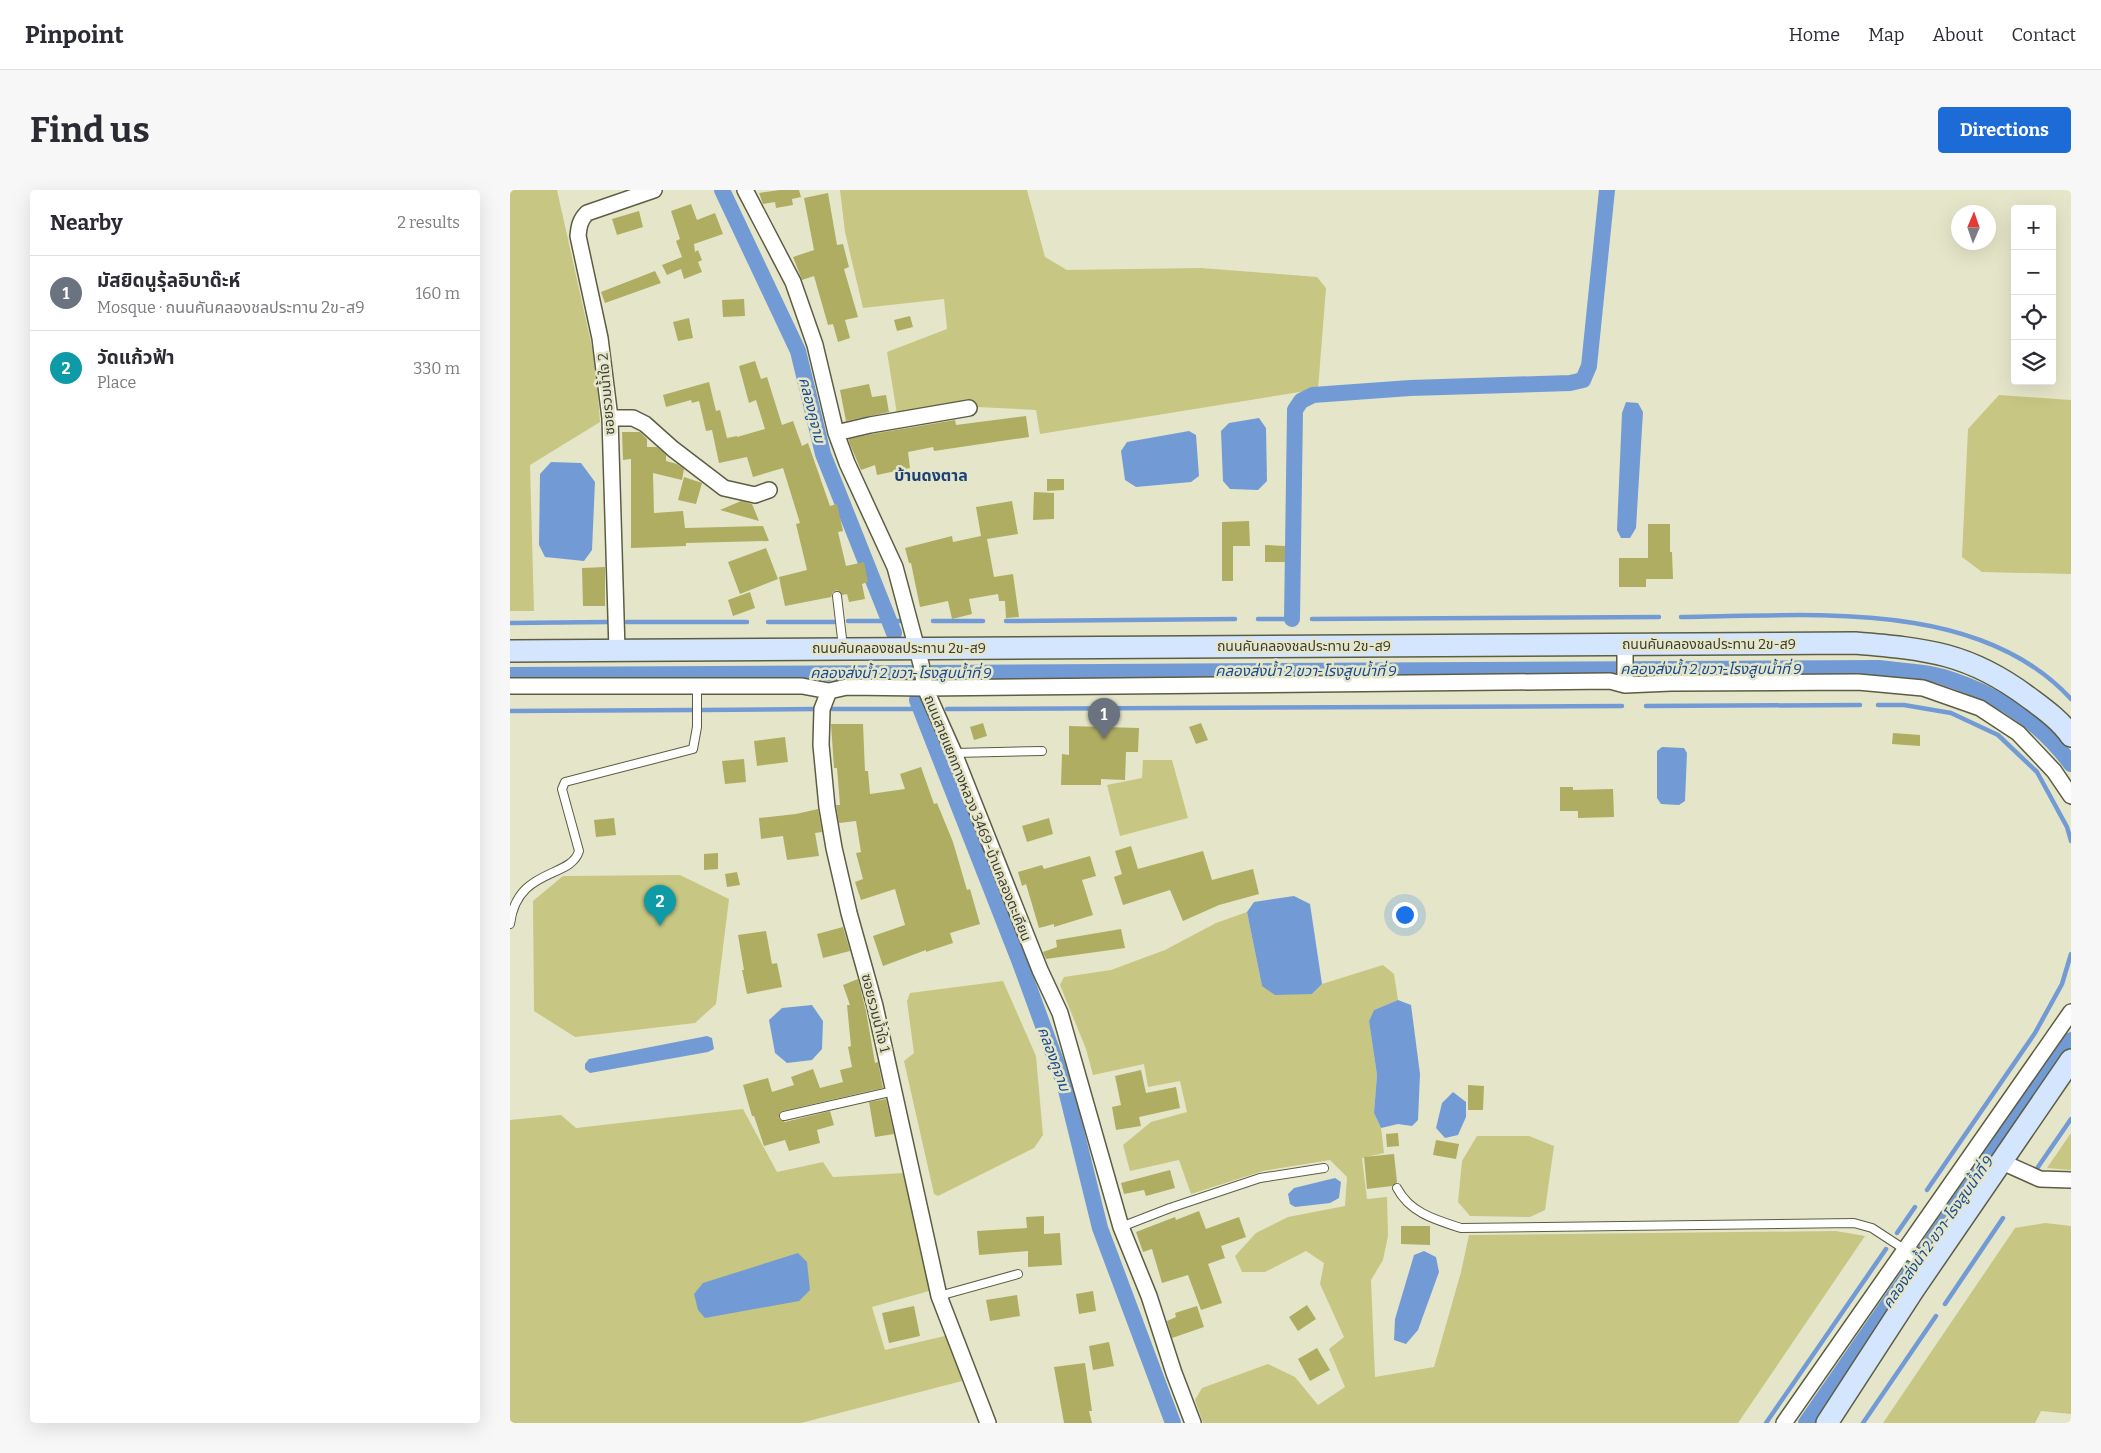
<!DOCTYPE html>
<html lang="en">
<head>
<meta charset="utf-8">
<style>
  :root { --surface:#fff; --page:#f7f7f7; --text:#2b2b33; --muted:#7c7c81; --line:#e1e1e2; --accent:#1c6bd6 }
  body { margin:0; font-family:Bitter,"Noto Sans Thai",serif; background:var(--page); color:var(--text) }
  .controls { position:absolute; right:15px; top:15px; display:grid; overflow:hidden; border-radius:5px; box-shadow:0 5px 20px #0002 }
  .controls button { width:45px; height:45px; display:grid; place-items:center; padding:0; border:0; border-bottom:1px solid var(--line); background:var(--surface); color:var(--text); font:25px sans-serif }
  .compass { position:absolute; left:1441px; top:15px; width:45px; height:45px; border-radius:50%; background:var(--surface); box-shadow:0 5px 20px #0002; rotate:2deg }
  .you { position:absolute; left:894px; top:724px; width:18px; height:18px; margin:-12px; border:4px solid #fff; border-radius:50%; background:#1a73e8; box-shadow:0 0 0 8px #1a73e833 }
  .badge { display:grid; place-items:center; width:32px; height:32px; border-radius:50%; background:var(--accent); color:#fff; font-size:16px; font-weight:700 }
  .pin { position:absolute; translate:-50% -41px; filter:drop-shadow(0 1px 2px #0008) }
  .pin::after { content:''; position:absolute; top:26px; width:18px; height:15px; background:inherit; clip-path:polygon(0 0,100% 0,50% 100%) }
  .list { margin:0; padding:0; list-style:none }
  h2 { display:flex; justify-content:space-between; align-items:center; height:65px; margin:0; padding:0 20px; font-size:21px }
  h2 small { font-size:16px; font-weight:400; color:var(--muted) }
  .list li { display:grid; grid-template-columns:32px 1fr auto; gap:15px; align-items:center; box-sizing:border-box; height:75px; padding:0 20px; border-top:1px solid var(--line) }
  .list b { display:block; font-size:19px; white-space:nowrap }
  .list p { margin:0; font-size:16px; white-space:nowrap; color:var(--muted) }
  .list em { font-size:16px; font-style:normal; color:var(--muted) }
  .icon { flex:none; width:28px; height:28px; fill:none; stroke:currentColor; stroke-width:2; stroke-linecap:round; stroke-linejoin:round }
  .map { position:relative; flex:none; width:1561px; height:1233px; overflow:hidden; border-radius:5px }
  header { display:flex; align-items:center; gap:30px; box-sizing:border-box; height:70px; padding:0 25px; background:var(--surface); border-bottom:1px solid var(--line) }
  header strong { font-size:24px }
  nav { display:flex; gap:28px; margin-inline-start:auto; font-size:18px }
  .intro { display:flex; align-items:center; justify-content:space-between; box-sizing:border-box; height:120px; padding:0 30px }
  h1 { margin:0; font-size:35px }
  .button { padding:12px 22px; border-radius:5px; background:var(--accent); color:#fff; font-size:18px; font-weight:700 }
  main { display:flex; gap:30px; padding:0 30px }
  aside { flex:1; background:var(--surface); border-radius:5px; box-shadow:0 5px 20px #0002 }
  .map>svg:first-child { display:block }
  .green { fill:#c7c682 }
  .water { fill:#729bd6 }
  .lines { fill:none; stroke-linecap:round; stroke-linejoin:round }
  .stream { stroke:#729bd6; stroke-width:4.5 }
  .canal { stroke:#729bd6; stroke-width:16 }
  .building { fill:#aead61 }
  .lane-casing { stroke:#5c5d43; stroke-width:10 }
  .street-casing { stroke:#5c5d43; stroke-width:18 }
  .secondary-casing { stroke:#5c5d43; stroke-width:24 }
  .lane { stroke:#fff; stroke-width:8 }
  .street { stroke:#fff; stroke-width:15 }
  .secondary { stroke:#d4e5fe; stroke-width:21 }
  .labels { text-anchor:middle; stroke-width:5; stroke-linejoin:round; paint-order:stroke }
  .street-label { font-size:14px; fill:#3d3d31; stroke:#e5e6c9 }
  .water-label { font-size:15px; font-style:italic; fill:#184a91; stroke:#e5e6c9 }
  .quarter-label { font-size:16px; font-weight:bold; fill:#1d4176; stroke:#e5e6c9 }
</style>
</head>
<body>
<header>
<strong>Pinpoint</strong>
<nav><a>Home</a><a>Map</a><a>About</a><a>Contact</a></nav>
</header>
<div class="intro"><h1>Find us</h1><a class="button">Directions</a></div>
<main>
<aside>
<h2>Nearby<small>2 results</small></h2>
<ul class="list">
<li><span class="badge" style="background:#6b7280">1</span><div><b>มัสยิดนูรุ้ลอิบาด๊ะห์</b><p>Mosque · ถนนคันคลองชลประทาน 2ข-ส9</p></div><em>160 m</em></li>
<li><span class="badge" style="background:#0f9aa8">2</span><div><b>วัดแก้วฟ้า</b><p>Place</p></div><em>330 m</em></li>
</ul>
</aside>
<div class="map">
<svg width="1561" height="1233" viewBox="0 0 1561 1233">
  <rect width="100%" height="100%" fill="#e5e6c9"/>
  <path class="green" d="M0,0H47L86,175L90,232L20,275L24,421H0Z
    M330,0H517L535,67L557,80L691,78L807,87L816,98L808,199L530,244L526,220L447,216L387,224L377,162L437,139L434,109L353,118L335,42Z
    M1489,205L1561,210V384L1472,382L1452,367L1458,239Z
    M633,570H662L678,628L610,646L597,595L632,588Z
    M170,685L219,709L206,814L185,833L65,847L24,821L23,711L53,686Z
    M737,722L752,796L802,804L812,794L873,775L884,784L888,810L864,820L859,831L867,885L864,923L871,938L874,963L852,968L857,1009L877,1007L878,1046L873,1070L861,1090L865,1187L924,1177L951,1082L959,1045L1326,1041L1355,1046L1228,1233H693L685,1210L692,1198L758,1174L785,1187L808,1215L835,1197L819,1159L834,1147L810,1094L814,1073L796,1061L755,1082H732L725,1066L746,1043L778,1027L835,1016L837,987L820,970L753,981L681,1004L669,970L620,981L613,955L641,932L677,922L670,891L638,897L634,874L583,885L576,859L550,795L554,787L601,780L655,760L706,733Z
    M493,791L526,866L533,945L524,958L428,1006L424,1004L394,871L404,863L397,811L400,803Z
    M233,919L267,982L313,972L323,987L394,983L404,991L426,1099L362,1117L375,1160L439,1145L452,1191L291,1233H0V930L51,925L66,938Z
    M1561,943V980L1537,978Z
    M967,946H1019L1044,956L1035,1020L1020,1027L960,1026L948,1012L952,971Z
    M1535,1033L1561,1036V1224L1531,1221L1525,1233H1373L1505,1038Z"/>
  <path class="water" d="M1116,212L1128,213L1133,222L1126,338L1120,348H1111L1107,340L1112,223Z
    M749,228L756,238L757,291L748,300L720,299L713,291L711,241L719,233Z
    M679,241L686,245L689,286L681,292L626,297L615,290L611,261L617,252Z
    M41,272L71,273L85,292L82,360L74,371L35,367L29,355L30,284Z
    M1152,557L1174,558L1177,563L1175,611L1169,615L1151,614L1147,608V561Z
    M784,706L800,714L812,794L802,804L765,805L752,796L737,722L744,712Z
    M888,810L901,815L910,884L908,930L902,936L888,934L871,938L864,923L867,885L859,831L864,820Z
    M302,815L313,831L312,859L302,870L277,873L265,863L259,830L272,818Z
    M197,846L202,848L204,859L198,862L80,883L75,879V874L79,869Z
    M943,902L956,912V927L948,945L935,948L926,938L932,913Z
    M825,988L831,992L829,1008L820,1013L785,1017L780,1014L778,1004L784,998Z
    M914,1061L926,1067L929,1082L908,1140L896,1154L884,1150L885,1129L904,1065Z
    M288,1063L297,1072L300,1100L289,1111L195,1128L188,1120L184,1104L193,1093Z"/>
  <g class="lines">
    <path class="stream" d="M1171,427C1296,426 1468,407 1561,509
      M748,429H783
      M802,429L1149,427
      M338,431H394
      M423,431H473
      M496,431L725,429
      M117,432H237
      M258,432H324
      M0,433L97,432
      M1368,515H1394L1441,523L1488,545L1527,582L1557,637L1561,651
      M1136,516L1350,515
      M319,519H420
      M437,519L1112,516
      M193,520L307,519
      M0,521L182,520
      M1528,977L1561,929
      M1417,1000L1525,843L1552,794L1561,764
      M1387,1043L1405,1017
      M1435,1114L1493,1028
      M1256,1233L1376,1059
      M1353,1233L1426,1126"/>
    <path class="canal" d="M212,0L288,161L313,264L384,443
      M782,429L785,220L791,211L803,205L900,198L1060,193L1073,190L1079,176L1097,0
      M0,485L1369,478C1389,481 1414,481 1433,487C1485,503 1529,530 1561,574
      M407,510L509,770L555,896L590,1038L663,1233
      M1296,1233L1561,850"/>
  </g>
  <path class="building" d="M270,0H289L291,7L282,9L283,15L266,18L265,12L253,14L249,3Z
    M318,3L327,55L333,54L339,77L334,79L348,127L335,130L340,148L328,152L323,134L318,135L304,86L292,90L283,67L304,60L294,8Z
    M181,14L187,30L205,23L213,44L184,54L185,62L188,60L192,70L188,72L192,82L174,89L171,79L157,85L152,75L172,67L166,51L170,49L161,21Z
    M129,21L133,37L107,45L102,29Z
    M145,81L151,93L95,113L91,102Z
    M234,109L235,126L213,127L212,110Z
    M400,126L403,137L387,141L384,130Z
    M179,128L183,148L168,151L163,132Z
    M245,171L251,189L257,187L272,235L283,231L292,256L298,253L320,316L327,314L333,341L328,342L336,376L354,372L358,392L352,394L355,409L339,412L337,404L332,405L327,400L323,402L321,407L275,416L269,387L297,380L286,334L290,333L273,278L243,287L237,267L209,273L202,240L196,241L189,211L182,213L181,210L156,217L153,205L199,192L206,221L210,220L217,248L227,246V247L255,239L246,210L239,213L229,176Z
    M359,194L362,207L376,205L379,222L336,231L330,200Z
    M516,226L519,247L424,261L423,257L398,262L400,278L367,285L365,275L351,280L339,252V249L362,244L445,230L446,235Z
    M112,242H130L137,249V257H147L156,265V271L167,274L174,279L172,290L143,283L144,323L173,321L175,338L253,336L259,351L176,353V356L121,358V269L113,270Z
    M174,287L192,293L186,314L168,310Z
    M537,289H554V300L537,301Z
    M524,302L544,303V329L523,330Z
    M231,311L242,314L249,331L210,320Z
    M502,311L508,344L477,349L484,387L503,384L509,427L496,428L495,411H489L488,404L459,409L462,424L442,429L438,411L410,417L401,373H399L395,358L442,346L443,352L471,346L466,317Z
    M739,331L740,356H723V391H712V332Z
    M1138,334H1160V362H1162L1163,389H1136V397H1109V368H1138Z
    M755,355L775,356V372H755Z
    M256,358L268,389L230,404L218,372Z
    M95,377V416H73L72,378Z
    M240,402L245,418L223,426L218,410Z
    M473,533L477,546L464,550L460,537Z
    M691,533L698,550L686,554L679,537Z
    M321,534H353L355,581H358L360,604L395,599L390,584L411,577L424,614L427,613L443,652L457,700L460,699L470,734L440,743L443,753L416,762V760L373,776L363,746L395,735L385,699L351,710L345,692L353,689L346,663L351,662L346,631L329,633L326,615H330L327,578H324Z
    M559,536L629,538L628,562H616L615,590L591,589V595H551L552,564L559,565Z
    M1383,543L1410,545V556L1382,554Z
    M275,547L278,572L247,576L244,551Z
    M234,569L236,592L215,594L212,571Z
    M1050,597H1063V600L1103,599L1104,627L1068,628V621H1050Z
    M308,619L312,642L305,643L309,666L277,670L273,646L251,649L249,628L286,624Z
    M104,628L106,645L86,647L84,630Z
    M539,628L543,644L517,652L512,636Z
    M621,656L628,679L693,661L702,690L743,679L749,704L709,715L673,731L660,700L613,715L604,687L612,684L605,661Z
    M208,663V679L194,680V664Z
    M580,666L586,686L572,690L583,725L544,737V734L529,738L516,694L512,696L508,682L532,675L534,679Z
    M227,682L230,695L217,697L215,684Z
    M333,737L340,761L313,768L307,744Z
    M611,739L615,758L536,769L533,762L547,757L546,750Z
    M256,741L262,774L267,773L272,797L237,804L232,780H234L228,745Z
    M348,789L356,821L365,873L368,872L373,898L272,921L269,924V928L275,932L320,921L324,935L307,940L310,953L279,961L275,950L254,956L244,926H242L233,895L258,888L262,902L284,895L281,887L303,879L310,898L333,892L330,880L342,877L338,857L341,856L337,815H340L333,795Z
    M631,880L636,903L666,897L670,918L629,927L631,936L606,940L602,917L611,915L605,886Z
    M958,895L974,896L973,920H958Z
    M376,909L384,944L365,947L359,912Z
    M888,943L889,956L877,957L876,944Z
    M926,950L949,954L946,969L923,965Z
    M884,964L887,992L882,996L857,999L854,967Z
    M660,980L665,998L636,1006L634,1000L614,1004L611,993Z
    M689,1021L696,1039L729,1027L736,1047L711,1056L715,1068L698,1074L712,1113L691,1120L678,1085L652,1093L642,1059L633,1062L626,1042L665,1027L666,1030Z
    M534,1026V1044L550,1043L552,1075L518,1077V1061L469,1065L467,1041L517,1038L516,1027Z
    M891,1036H920V1055L891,1054Z
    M583,1101L586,1121L569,1124L566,1104Z
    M507,1105L510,1126L480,1131L476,1110Z
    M797,1115L806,1129L788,1141L779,1127Z
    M404,1116L410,1146L379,1153L372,1123Z
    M687,1116L694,1137L662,1148L657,1131L666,1127L665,1123Z
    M599,1152L604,1176L583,1180L579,1156Z
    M807,1158L820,1180L800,1191L788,1169Z
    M575,1173L582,1221H579L582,1233H554L544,1177Z"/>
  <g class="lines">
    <defs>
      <path id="lane" d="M327,406L333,457
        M444,563L532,561
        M0,734C7,677 61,689 69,661L52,599L55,592L183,559L187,537V495
        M274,926L384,901
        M887,998C900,1023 926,1030 951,1038L1344,1033L1362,1038L1394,1059
        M611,1037L660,1018L750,988L814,978
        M429,1106L508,1084"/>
      <path id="street" d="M235,0L283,92L305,155L326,243L337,273L385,377L411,474L415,498L444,563L530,780L550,823L611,1037L639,1106L664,1183L683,1233
        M100,228H123L135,234L163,259L214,298L245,305L259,300
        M326,243L360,235L459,218
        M107,460L100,228L90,148L68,46C69,36 70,30 77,23L144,0
        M1115,495V454
        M0,496H292L319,501L337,497L415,498L1100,491L1115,495L1161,493L1348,492L1413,498L1470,518L1508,543L1544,581L1561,606
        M319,501L312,519L311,555L317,617L324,658L339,723L365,816L429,1106L478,1233
        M1492,972L1530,989L1561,990
        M1394,1059L1421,1075
        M1274,1233L1561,822"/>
      <path id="secondary" d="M0,461L1345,453C1417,459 1459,463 1518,507C1534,519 1550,530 1561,546
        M1317,1233L1404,1099L1561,870"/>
    </defs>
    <use href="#lane" class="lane-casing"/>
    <use href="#street" class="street-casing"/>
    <use href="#secondary" class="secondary-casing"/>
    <use href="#lane" class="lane"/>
    <use href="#street" class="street"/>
    <use href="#secondary" class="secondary"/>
  </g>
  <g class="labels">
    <g class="street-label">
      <text transform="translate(96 204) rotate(-95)" y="5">ซอยรวมน้ำใจ 2</text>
      <text x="1199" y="459">ถนนคันคลองชลประทาน 2ข-ส9</text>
      <text x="794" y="461">ถนนคันคลองชลประทาน 2ข-ส9</text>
      <text x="389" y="463">ถนนคันคลองชลประทาน 2ข-ส9</text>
      <text transform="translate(468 628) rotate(68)" y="5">ถนนสายแยกทางหลวง 3469-บ้านคลองตะเคียน</text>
      <text transform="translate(366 823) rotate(76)" y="5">ซอยรวมน้ำใจ 1</text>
    </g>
    <g class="water-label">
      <text transform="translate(302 220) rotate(76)" y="5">คลองคูจาม</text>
      <text x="1201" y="484">คลองส่งน้ำ 2 ขวา-โรงสูบน้ำที่ 9</text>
      <text x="796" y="486">คลองส่งน้ำ 2 ขวา-โรงสูบน้ำที่ 9</text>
      <text x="391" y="488">คลองส่งน้ำ 2 ขวา-โรงสูบน้ำที่ 9</text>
      <text transform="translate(544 869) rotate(70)" y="5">คลองคูจาม</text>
      <text transform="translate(1428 1042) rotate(-55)" y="5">คลองส่งน้ำ 2 ขวา-โรงสูบน้ำที่ 9</text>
    </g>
    <g class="quarter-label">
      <text x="421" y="291">บ้านดงตาล</text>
    </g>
  </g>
</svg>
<div class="controls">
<button>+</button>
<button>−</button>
<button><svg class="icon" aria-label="locate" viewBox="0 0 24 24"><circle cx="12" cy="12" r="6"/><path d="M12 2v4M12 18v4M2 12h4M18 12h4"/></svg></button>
<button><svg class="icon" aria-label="layers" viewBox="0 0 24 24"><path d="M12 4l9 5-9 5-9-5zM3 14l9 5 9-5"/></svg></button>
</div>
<svg class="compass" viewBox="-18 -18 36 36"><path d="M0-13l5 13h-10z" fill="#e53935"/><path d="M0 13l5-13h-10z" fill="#7c7c81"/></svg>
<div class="you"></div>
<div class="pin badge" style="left:594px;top:549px;background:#6b7280">1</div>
<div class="pin badge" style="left:150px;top:736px;background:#0f9aa8">2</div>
</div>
</main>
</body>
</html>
